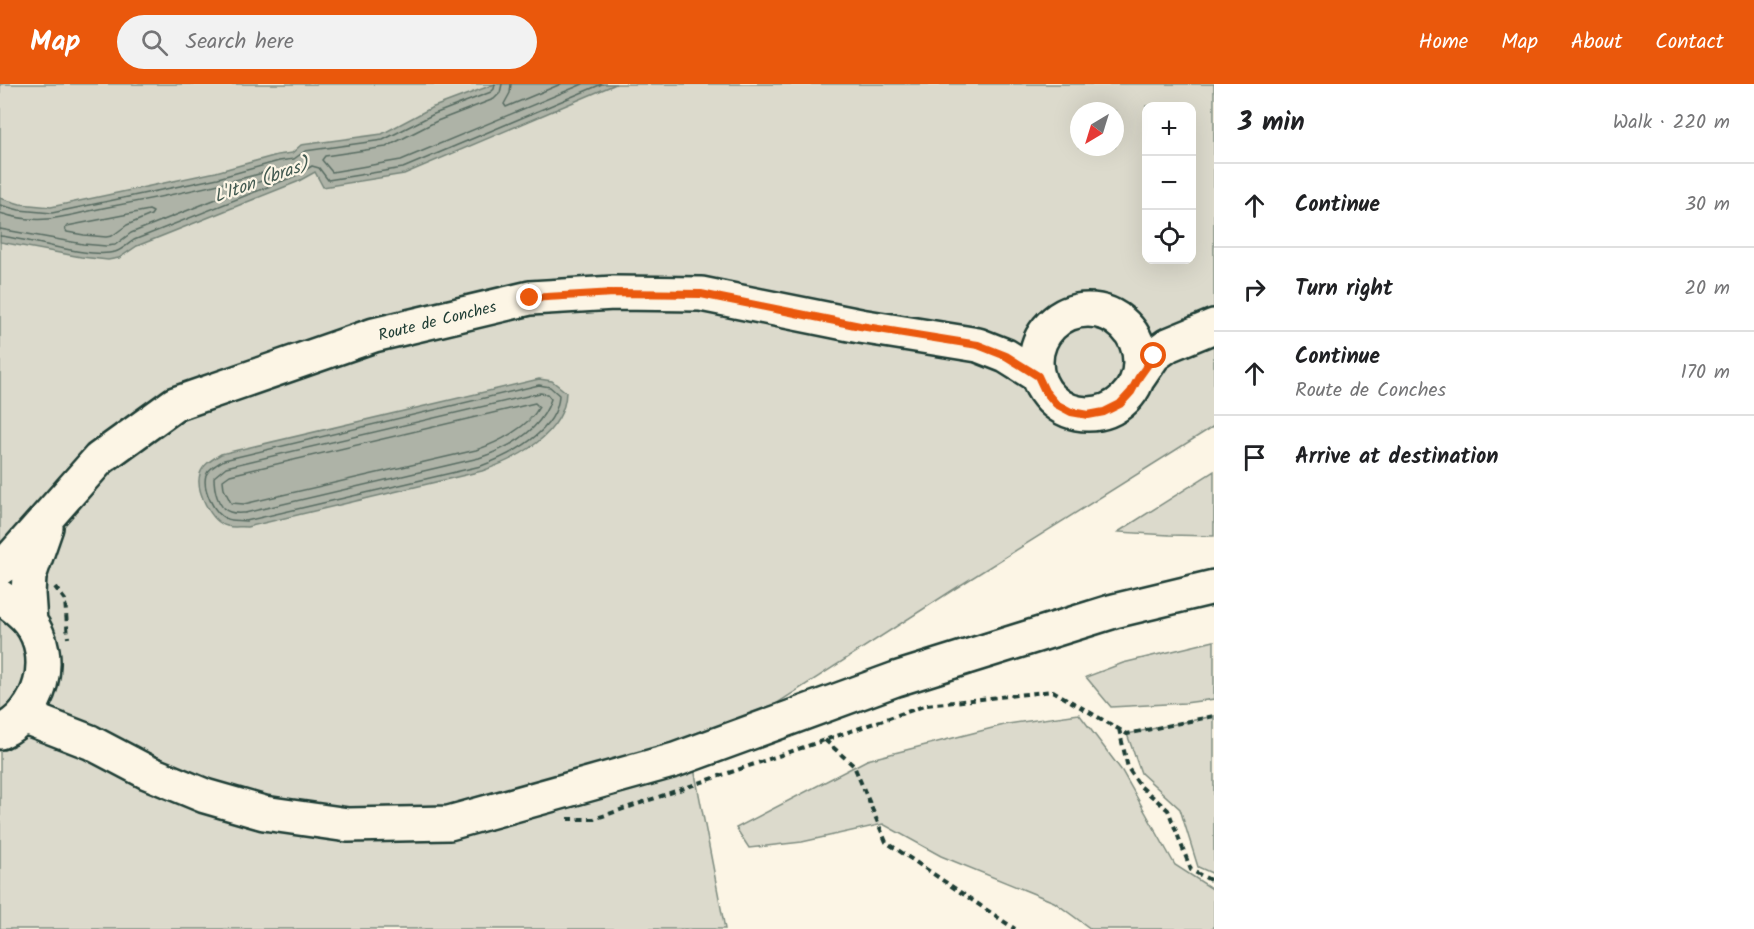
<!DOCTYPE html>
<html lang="en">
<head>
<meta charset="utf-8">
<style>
  :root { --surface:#fff; --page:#f2f2f2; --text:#202124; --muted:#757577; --line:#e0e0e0; --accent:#ea580c }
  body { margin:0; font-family:Kalam,sans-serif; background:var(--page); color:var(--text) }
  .controls { position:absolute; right:18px; top:18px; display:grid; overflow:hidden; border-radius:12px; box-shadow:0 6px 24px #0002 }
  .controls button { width:54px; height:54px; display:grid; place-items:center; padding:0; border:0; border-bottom:2px solid var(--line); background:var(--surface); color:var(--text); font:30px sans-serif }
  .compass { position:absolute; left:1070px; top:18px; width:54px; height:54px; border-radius:50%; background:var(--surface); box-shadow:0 6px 24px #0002; rotate:218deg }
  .stop { position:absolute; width:18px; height:18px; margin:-14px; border:4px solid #ea580c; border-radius:50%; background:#fff }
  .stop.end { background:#ea580c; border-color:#fff; box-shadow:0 2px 6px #0008 }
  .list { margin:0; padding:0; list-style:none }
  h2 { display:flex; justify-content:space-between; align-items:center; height:78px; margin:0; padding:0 24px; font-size:26px }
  h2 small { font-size:20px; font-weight:400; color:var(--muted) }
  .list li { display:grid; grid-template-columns:39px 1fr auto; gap:18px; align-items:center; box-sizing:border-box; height:84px; padding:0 24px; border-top:2px solid var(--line) }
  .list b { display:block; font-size:22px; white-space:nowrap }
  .list p { margin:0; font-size:20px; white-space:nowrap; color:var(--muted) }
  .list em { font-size:20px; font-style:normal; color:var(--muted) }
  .icon { flex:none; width:33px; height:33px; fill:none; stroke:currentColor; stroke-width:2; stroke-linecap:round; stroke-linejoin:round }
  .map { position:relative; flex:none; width:1214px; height:845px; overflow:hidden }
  header { display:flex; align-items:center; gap:36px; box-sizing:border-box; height:84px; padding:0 30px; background:var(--accent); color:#fff }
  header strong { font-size:28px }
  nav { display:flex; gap:33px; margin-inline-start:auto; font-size:21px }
  .search { width:420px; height:54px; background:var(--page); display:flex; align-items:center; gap:15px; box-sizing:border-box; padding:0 21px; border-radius:33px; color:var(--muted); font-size:22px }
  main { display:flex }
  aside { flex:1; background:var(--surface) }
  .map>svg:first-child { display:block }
  .green { fill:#dcdacc; stroke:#7e8c80; stroke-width:1.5; fill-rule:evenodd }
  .water { fill:#aeb3a7; stroke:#758479; stroke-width:1.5 }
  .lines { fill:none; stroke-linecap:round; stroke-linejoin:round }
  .shore { stroke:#586c62; stroke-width:1.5 }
  .major-casing { stroke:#1f3d34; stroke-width:38 }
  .path { stroke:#1f3d34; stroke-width:4; stroke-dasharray:6 4.5; stroke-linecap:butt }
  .major { stroke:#fcf5e5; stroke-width:33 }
  .route { stroke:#ea580c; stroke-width:8 }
  .labels { text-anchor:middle; stroke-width:4.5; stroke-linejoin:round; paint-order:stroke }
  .street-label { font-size:16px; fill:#1f3d34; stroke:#fcf5e5 }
  .water-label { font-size:18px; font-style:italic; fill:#435a51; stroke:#fcf5e5 }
</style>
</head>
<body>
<header>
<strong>Map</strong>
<div class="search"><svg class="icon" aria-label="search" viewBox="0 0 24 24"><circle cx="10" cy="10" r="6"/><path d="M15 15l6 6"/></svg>Search here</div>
<nav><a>Home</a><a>Map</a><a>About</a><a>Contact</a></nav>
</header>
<main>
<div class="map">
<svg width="1214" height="845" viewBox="0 0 1214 845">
  <rect width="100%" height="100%" fill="#fcf5e5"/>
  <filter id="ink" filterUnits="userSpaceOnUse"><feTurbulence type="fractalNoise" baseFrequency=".0167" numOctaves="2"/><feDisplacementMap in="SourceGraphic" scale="12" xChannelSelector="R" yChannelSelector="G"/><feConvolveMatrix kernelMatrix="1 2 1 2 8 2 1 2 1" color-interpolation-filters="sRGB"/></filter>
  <g filter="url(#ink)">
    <path class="green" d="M0,0H1214V342L956,504L692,674L725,845H0ZM1146,22H1192V176H1146ZM1079,27H1115V63H1079Z
      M1214,387V452L1169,451L1118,448Z
      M1214,557V615L1185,619L1111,623L1086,593L1123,579Z
      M1079,630L1122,687L1175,781L1214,806V845H1091L1054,818L941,772L883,740L802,758L749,764L736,744L867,676L1008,640Z
      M1214,632V790L1198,783L1180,725L1141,689L1127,650Z"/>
    <path class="water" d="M495,0H616L404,90L323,103L315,88L297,98L137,162L119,174L108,176L81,173L0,158V114L20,120L51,123L216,88L277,71L292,69L301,61L382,50L431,24Z
      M539,295L552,297L566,308C565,350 517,375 482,387L247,443C241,442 233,444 227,442C211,438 195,406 200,390C203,380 213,375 221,370Z"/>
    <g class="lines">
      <path class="shore" d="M502,0L500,9L494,15L437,37L386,63L325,72L322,76L332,88L401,76L583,0
        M511,0L510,9L504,20L506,23L561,0
        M0,121L19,126L52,129L218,94L279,77L294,75L305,67L383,56L434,30L491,8L494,5L495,0
        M149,126L153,128L151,131L127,141L112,152L106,153L84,151L67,148L65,145L67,142Z
        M0,129C43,143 66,131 108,123C163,113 218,102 273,86L276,89L274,92L131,149L115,161L106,162L83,160L0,145
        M0,152C30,155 89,175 115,168C122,166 128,160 134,156L295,92L312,82L319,84L328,96L403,84L602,0
        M539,301L550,303L559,311C558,347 511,371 481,382L246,437C240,436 233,437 227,435C214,430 202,405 206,391C209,384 217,380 224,376Z
        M540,309L547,310L551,315C541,347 509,364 479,374L245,429C241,429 235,430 230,428C217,424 214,404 214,393L226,383Z
        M535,319L539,323C529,343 497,359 476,366L244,420L231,419L224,405L223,396L230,391Z"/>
      <defs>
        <path id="major" d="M1036 278a52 52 0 1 1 104 0a52 52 0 1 1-104 0Z
          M1139,293L1154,271L1168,261L1214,242
          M0,484L6,480L99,375L175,320L374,251L530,214L614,209L701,210L860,242L978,261L1006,272L1038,292
          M0,513C11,520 20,526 29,537C57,573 41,630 0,648
          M30,538L28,510L29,492L46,443
          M23,632L90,658L147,688L205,712L264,729L348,741L449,739L675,676L896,595L1114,527L1214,503"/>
      </defs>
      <use href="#major" class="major-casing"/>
      <path class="path" d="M55,503L65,516L68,554
        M1119,645L1128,684L1140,702L1168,726L1191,786L1214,798
        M825,656L854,682L886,758L1015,845
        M568,735H594L927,621L1053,607L1127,650L1214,632"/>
      <use href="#major" class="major"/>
    </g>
  </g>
  <g class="lines" filter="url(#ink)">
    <path class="route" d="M530,214L614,209L701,210L860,242L978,261L1006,272L1038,292L1045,307L1056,320L1071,328L1088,331L1104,328L1120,320L1131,308L1139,293L1154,272"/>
  </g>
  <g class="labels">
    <g class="street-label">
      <text transform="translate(437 236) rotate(-14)" y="6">Route de Conches</text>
    </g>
    <g class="water-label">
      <text transform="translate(261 96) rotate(-20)" y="6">L'Iton (bras)</text>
    </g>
  </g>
</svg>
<div class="controls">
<button>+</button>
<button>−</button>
<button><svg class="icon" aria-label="locate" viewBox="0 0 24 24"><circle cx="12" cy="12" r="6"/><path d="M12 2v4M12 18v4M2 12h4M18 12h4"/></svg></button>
</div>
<svg class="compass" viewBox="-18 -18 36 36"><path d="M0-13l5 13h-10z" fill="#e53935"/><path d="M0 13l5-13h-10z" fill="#757577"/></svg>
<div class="stop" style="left:1154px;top:272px"></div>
<div class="stop end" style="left:530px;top:214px"></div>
</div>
<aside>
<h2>3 min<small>Walk · 220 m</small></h2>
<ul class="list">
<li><svg class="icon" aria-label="ahead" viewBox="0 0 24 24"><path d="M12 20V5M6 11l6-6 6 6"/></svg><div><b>Continue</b></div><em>30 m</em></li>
<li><svg class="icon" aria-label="right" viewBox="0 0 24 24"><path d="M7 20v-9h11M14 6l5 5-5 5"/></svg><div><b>Turn right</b></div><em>20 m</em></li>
<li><svg class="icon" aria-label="ahead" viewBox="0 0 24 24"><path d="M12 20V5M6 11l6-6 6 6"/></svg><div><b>Continue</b><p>Route de Conches</p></div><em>170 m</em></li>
<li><svg class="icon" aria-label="arrive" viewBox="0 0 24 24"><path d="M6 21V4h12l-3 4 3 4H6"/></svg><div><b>Arrive at destination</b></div></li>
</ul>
</aside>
</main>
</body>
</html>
